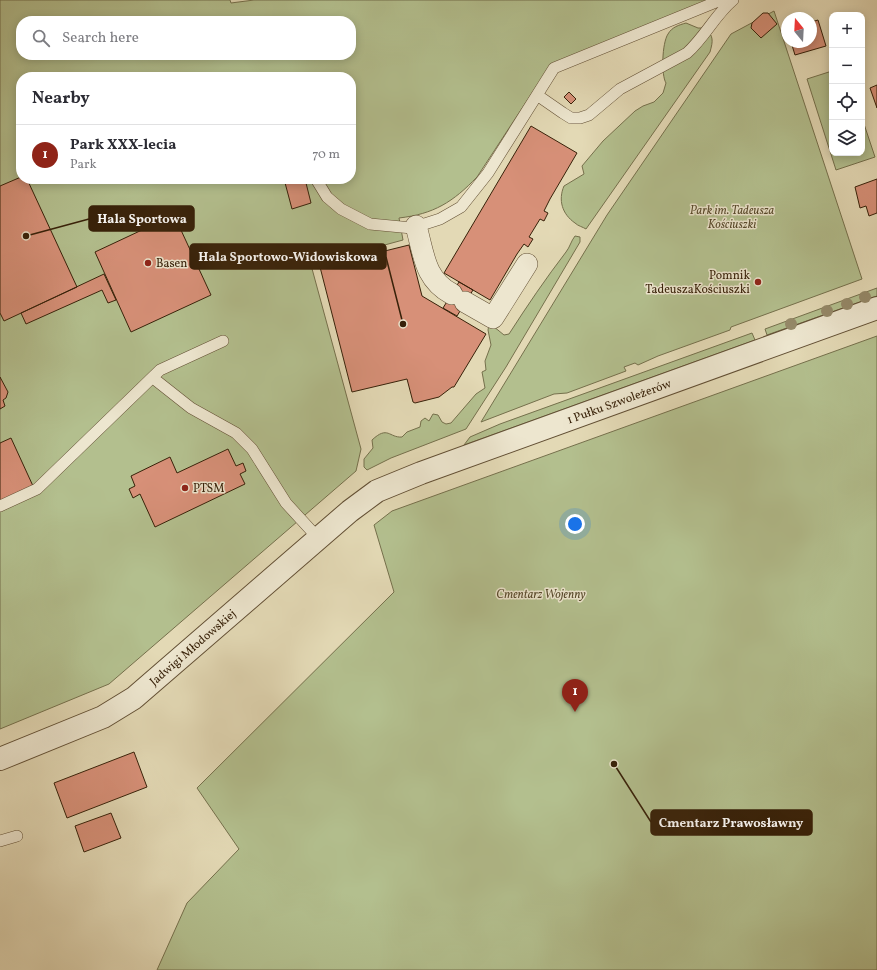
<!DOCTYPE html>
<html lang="en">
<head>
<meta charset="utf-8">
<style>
  :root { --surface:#fff; --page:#f7f7f7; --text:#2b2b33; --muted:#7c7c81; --line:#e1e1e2; --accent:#8f2418 }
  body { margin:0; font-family:Vollkorn,serif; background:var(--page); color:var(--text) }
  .controls { position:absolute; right:12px; top:12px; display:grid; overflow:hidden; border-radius:8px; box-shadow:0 2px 10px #0003 }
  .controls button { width:36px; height:36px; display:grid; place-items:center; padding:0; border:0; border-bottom:1px solid var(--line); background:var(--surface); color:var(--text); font:20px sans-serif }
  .compass { position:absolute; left:781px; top:12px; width:36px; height:36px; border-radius:50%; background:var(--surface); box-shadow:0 2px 10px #0003; rotate:342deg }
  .you { position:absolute; left:575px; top:524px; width:14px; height:14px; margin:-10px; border:3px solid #fff; border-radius:50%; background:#1a73e8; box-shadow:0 0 0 6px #1a73e833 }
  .badge { display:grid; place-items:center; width:26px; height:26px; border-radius:50%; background:var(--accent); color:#fff; font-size:13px; font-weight:700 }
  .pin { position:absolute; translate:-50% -33px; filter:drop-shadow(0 1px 2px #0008) }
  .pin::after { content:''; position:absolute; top:21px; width:14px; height:12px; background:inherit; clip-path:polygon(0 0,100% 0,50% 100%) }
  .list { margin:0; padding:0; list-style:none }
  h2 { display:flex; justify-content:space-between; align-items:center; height:52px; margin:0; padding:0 16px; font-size:17px }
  h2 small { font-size:13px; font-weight:400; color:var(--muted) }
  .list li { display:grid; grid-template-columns:26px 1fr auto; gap:12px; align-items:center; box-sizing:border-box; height:60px; padding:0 16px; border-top:1px solid var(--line) }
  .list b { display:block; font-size:15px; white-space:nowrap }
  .list p { margin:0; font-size:13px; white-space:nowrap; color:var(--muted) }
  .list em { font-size:13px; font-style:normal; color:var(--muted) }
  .icon { flex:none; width:22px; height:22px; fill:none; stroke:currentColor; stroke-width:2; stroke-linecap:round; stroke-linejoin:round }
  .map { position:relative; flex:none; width:877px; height:970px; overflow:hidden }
  .search { position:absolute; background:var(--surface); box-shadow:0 2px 10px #0003; left:16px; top:16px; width:340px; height:44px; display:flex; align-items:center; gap:10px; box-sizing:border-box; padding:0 14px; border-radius:16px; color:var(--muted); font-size:15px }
  .panel { position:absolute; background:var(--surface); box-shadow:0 2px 10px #0003; left:16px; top:72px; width:340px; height:112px; border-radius:16px }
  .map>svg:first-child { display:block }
  .green { fill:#b3bf8e; stroke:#75704c; fill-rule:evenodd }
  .building { fill:#d79078; stroke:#372109 }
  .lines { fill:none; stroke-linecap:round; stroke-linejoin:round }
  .service-casing { stroke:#624f34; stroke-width:12 }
  .minor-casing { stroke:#624f34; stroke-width:22 }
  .tertiary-casing { stroke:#624f34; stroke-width:24 }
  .service { stroke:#ede6cf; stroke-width:11 }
  .minor { stroke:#ede6cf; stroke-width:21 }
  .tertiary { stroke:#ede6cf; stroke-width:22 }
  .tree { fill:#958969 }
  .poi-dot { fill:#8f2418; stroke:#ede6cf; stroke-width:1.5 }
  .labels { text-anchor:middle; stroke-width:3; stroke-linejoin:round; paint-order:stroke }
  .park-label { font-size:12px; font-style:italic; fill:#56482a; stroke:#ede6cf }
  .poi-label { font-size:12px; fill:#372109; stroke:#ede6cf; text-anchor:start }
  .street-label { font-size:12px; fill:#372109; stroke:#ede6cf }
  .leader { fill:none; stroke:#372109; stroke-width:1.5 }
  .callout-dot { fill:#372109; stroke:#ede6cf; stroke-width:1.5 }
  .callout { fill:#372109; stroke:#372109; stroke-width:1.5 }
  .callout-label { font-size:13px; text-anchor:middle; font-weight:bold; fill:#fff }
</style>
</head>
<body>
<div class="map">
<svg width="877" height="970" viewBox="0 0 877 970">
  <rect width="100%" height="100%" fill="#e3d9b5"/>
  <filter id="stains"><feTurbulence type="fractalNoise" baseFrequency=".005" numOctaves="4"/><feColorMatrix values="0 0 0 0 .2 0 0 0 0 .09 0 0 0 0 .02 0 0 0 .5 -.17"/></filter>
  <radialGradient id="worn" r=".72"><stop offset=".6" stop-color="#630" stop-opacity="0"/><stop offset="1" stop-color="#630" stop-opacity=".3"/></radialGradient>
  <path class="green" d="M0,0H230L231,3L254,0H712L551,64L477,177C453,202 434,214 399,218L403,240L311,265L361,449L356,471L109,684L0,729ZM21,21H351V55H21ZM21,77H351V179H21Z
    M774,11L862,279L731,327L730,330L658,356L638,365L635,363L624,367L626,371L567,393L554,394L481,422L607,215L731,34Z
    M686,23L698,28H705C714,36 713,41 710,52L586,229C583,227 578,226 575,223C562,214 558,200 564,186L584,174L582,166L603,141L635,111L643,106L654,102L663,93L666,83C661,75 662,43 668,34C672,27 679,25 686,23Z
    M832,71V153H862V118L875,157L836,170L807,79Z
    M575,236L580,237V242L506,367L466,429L391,458L367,470L364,467V459L373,448L372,440C388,425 389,438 402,437L407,432L420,427L421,421L425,418L429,421L433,414L438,415L442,422L446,424L451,423L476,394L485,388L482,372L486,370L485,361L491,345L488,330L489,325L493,326L504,335L509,334C527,306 546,278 566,252C570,247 571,241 575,236Z
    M877,288V296L767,335L765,329Z
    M752,333L755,340L464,445L470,437L500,424Z
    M877,336V970H157L187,903L239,849L197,788L394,592L374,525L392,511Z"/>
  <path class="building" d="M763,13H768L777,24L761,38L751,28L752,23Z
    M818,20L826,46L795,55L791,42H811V22Z
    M877,85V108L870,88Z
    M569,92L576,99L571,104L564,97Z
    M531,126L577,153L550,199L544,211L548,213L544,221L540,219L529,237L533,239L528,247L524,244L517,254L490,300L444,273Z
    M21,177V179H27L77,287L4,321L0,313V186Z
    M284,179H305L311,203L292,209Z
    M877,179V213L869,216L866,206L860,208L855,187Z
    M174,215L211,295L131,332L95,252Z
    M409,245L422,296L486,334L454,387H452L439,397L415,403L413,402L407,379L352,392L320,267Z
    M104,274L116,300L108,303L102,290L26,324L21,313Z
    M459,282L473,290L457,316L443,308Z
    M0,377L8,392L6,398L3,400L5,406L0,409Z
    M11,438L33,486L0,501V443Z
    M228,449L236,466L243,463L246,471L240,474L245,484L155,527L140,494L133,498L129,489L135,486L131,476L170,457L177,473Z
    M134,752L147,787L67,818L54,783Z
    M111,813L121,838L84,852L75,826Z"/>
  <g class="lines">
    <defs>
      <path id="service" d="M537,95L563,113L571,118H580L589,115L620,89L687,53C705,37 715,15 733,0
        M316,179L327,197L341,209L370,224L412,228L440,219L461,207L488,173L554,68L721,0
        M153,378L191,408L236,433L252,449L286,503L318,538
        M0,506L37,489L160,370L223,341
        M0,841L17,836"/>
      <path id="minor" d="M416,226C424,254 424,279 452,294
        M465,302L493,318L527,264"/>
      <g id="tertiary">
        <path id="s1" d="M0,759L103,717L134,698L350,511L377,491L421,473L877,308"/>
      </g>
    </defs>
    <use href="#service" class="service-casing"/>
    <use href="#minor" class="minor-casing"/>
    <use href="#tertiary" class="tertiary-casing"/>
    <use href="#service" class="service"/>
    <use href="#minor" class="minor"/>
    <use href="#tertiary" class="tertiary"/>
  </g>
  <g class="tree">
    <circle cx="865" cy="297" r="6"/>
    <circle cx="847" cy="304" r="6"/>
    <circle cx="827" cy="311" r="6"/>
    <circle cx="791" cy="324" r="6"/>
  </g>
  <g class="poi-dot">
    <circle cx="148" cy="263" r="4"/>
    <circle cx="758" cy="282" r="4"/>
    <circle cx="185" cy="488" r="4"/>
  </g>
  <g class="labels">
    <g class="park-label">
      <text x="732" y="214">Park im. Tadeusza<tspan x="732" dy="14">Kościuszki</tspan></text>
      <text x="541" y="598">Cmentarz Wojenny</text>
    </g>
    <g class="poi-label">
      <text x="156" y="267">Basen</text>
      <text x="750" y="279" text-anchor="end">Pomnik<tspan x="750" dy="14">TadeuszaKościuszki</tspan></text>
      <text x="193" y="492">PTSM</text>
    </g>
    <g class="street-label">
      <text dy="4" stroke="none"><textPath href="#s1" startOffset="725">1 Pułku Szwoleżerów</textPath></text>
      <text dy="4" stroke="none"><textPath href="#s1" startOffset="225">Jadwigi Młodowskiej</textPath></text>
    </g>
  </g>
  <path class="leader" d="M26 236L89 219M403 324L386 257M614 764L651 822"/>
  <g class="callout-dot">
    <circle cx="26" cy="236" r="4"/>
    <circle cx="403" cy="324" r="4"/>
    <circle cx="614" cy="764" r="4"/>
  </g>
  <g class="callout">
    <rect x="89" y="206" width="105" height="25" rx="4"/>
    <rect x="190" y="244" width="196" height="25" rx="4"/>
    <rect x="651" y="810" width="161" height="25" rx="4"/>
  </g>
  <g class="callout-label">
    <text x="142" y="223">Hala Sportowa</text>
    <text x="288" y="261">Hala Sportowo-Widowiskowa</text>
    <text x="731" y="827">Cmentarz Prawosławny</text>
  </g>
  <rect width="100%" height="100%" filter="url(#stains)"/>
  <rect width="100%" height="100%" fill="url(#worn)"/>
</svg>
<div class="controls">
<button>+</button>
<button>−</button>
<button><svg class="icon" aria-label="locate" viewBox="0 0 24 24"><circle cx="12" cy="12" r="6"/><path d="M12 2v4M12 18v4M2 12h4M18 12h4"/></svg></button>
<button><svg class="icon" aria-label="layers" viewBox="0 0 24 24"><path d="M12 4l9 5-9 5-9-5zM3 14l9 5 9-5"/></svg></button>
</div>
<svg class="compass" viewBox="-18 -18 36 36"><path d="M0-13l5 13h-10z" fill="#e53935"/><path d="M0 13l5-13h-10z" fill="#7c7c81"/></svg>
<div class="you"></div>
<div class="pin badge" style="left:575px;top:712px">1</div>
<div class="search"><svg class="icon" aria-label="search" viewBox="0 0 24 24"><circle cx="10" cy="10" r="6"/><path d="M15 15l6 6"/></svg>Search here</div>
<section class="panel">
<h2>Nearby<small></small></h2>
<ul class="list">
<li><span class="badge">1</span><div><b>Park XXX-lecia</b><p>Park</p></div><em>70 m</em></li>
</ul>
</section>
</div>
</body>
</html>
